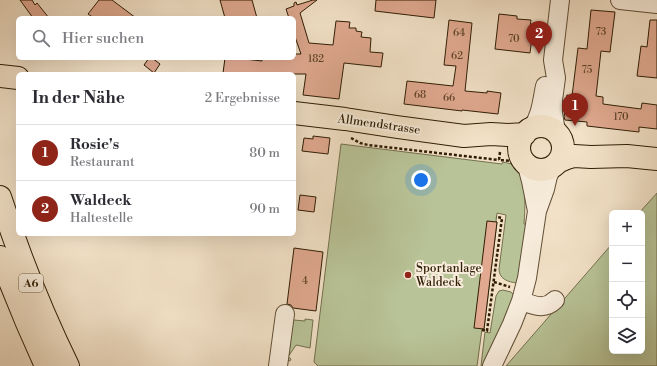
<!DOCTYPE html>
<html lang="de">
<head>
<meta charset="utf-8">
<style>
  :root { --surface:#fff; --page:#f7f7f7; --text:#2b2b33; --muted:#7c7c81; --line:#e1e1e2; --accent:#8f2418 }
  body { margin:0; font-family:"Libre Bodoni",serif; background:var(--page); color:var(--text) }
  .controls { position:absolute; right:12px; bottom:12px; display:grid; overflow:hidden; border-radius:6px; box-shadow:0 4px 16px #0002 }
  .controls button { width:36px; height:36px; display:grid; place-items:center; padding:0; border:0; border-bottom:1px solid var(--line); background:var(--surface); color:var(--text); font:20px sans-serif }
  .you { position:absolute; left:421px; top:180px; width:14px; height:14px; margin:-10px; border:3px solid #fff; border-radius:50%; background:#1a73e8; box-shadow:0 0 0 6px #1a73e833 }
  .badge { display:grid; place-items:center; width:26px; height:26px; border-radius:50%; background:var(--accent); color:#fff; font-size:13px; font-weight:700 }
  .pin { position:absolute; translate:-50% -33px; filter:drop-shadow(0 1px 2px #0008) }
  .pin::after { content:''; position:absolute; top:21px; width:14px; height:12px; background:inherit; clip-path:polygon(0 0,100% 0,50% 100%) }
  .list { margin:0; padding:0; list-style:none }
  h2 { display:flex; justify-content:space-between; align-items:center; height:52px; margin:0; padding:0 16px; font-size:17px }
  h2 small { font-size:13px; font-weight:400; color:var(--muted) }
  .list li { display:grid; grid-template-columns:26px 1fr auto; gap:12px; align-items:center; box-sizing:border-box; height:56px; padding:0 16px; border-top:1px solid var(--line) }
  .list b { display:block; font-size:15px; white-space:nowrap }
  .list p { margin:0; font-size:13px; white-space:nowrap; color:var(--muted) }
  .list em { font-size:13px; font-style:normal; color:var(--muted) }
  .icon { flex:none; width:22px; height:22px; fill:none; stroke:currentColor; stroke-width:2; stroke-linecap:round; stroke-linejoin:round }
  .map { position:relative; flex:none; width:657px; height:366px; overflow:hidden }
  .search { position:absolute; background:var(--surface); box-shadow:0 4px 16px #0002; left:16px; top:16px; width:280px; height:44px; display:flex; align-items:center; gap:10px; box-sizing:border-box; padding:0 14px; border-radius:6px; color:var(--muted); font-size:15px }
  .panel { position:absolute; background:var(--surface); box-shadow:0 4px 16px #0002; left:16px; top:72px; width:280px; height:164px; border-radius:6px }
  .map>svg:first-child { display:block }
  .green { fill:#b8c397; stroke:#74704e }
  .building { fill:#e0a990; stroke:#301d04 }
  .lines { fill:none; stroke-linecap:round; stroke-linejoin:round }
  .minor-casing { stroke:#604e35; stroke-width:20 }
  .major-casing { stroke:#301d04; stroke-width:24 }
  .highway-casing { stroke:#301d04; stroke-width:24 }
  .path { stroke:#301d04; stroke-width:2.5; stroke-dasharray:3 2; stroke-linecap:butt }
  .minor { stroke:#f7ecdb; stroke-width:18 }
  .major { stroke:#f2e1c7; stroke-width:22 }
  .highway { stroke:#f2e1c7; stroke-width:22 }
  .poi-dot { fill:#8f2418; stroke:#f7ecdb; stroke-width:1.5 }
  .labels { text-anchor:middle; stroke-width:4; stroke-linejoin:round; paint-order:stroke }
  .number-label { font-size:10px; fill:#5c4027 }
  .shield { fill:#f7ecdb; stroke:#6c5b44; stroke-width:1 }
  .shield-label { font-size:11px; font-weight:bold; fill:#301d04 }
  .street-label { font-size:12px; fill:#301d04; stroke:#f7ecdb }
  .poi-label { font-size:12px; fill:#301d04; stroke:#f7ecdb; text-anchor:start }
</style>
</head>
<body>
<div class="map">
<svg width="657" height="366" viewBox="0 0 657 366">
  <rect width="100%" height="100%" fill="#f2e1c7"/>
  <filter id="stains"><feTurbulence type="fractalNoise" baseFrequency=".005" numOctaves="4"/><feColorMatrix values="0 0 0 0 .2 0 0 0 0 .09 0 0 0 0 .02 0 0 0 .5 -.17"/></filter>
  <radialGradient id="worn" r=".72"><stop offset=".6" stop-color="#630" stop-opacity="0"/><stop offset="1" stop-color="#630" stop-opacity=".3"/></radialGradient>
  <path class="green" d="M341,144L502,164L503,162C506,163 509,163 512,164C528,174 525,209 524,224L528,225L517,283C508,282 499,279 499,269L506,215L497,213L496,221L497,222L484,329H482L477,366H318L314,362Z
    M657,193V366H506L612,244V351H642V213H639Z
    M503,290L511,292L515,296L484,366H481L485,332L490,333L496,296L499,291Z
    M305,319L313,320L310,348L296,345L288,357L291,359L290,361L286,360L287,326L294,320L305,321Z"/>
  <path class="building" d="M20,0H32L35,5L37,3L49,18H33Z
    M99,0H112L136,18H94L88,14Z
    M220,0H252L257,18H225Z
    M313,0H317L300,13L309,43L333,45L336,21L350,22L349,28H356V31L362,32L361,37L371,38L370,52L383,53L381,67L344,63L339,99L303,95L306,74H233L223,73L225,58H236L262,61V58H294V54H301L294,34V18H289L286,9L294,6V3L296,2L297,5Z
    M376,0H436L434,18L375,11Z
    M591,10L615,12L610,52L601,51L596,96L603,97V104L641,109L642,103L657,105V129L639,127V132L587,126V122L565,120L564,117L567,95L572,96L578,48L587,49Z
    M499,14L517,16V19L531,20L530,28L533,29L530,53L495,49Z
    M449,20L472,23L465,91L487,93V91L501,93L498,114L462,110V111L404,104L407,81L453,86L456,66L444,65Z
    M650,20H657V78L637,76L641,46L647,47Z
    M149,58H152L160,64L154,73L144,65Z
    M313,136L330,138L328,154L302,151L304,138L313,139Z
    M300,195L316,197L314,212L298,210Z
    M487,221L497,222L484,329L474,328Z
    M294,248L323,252L316,311L293,308L291,305L287,304Z"/>
  <g class="lines">
    <defs>
      <path id="minor" d="M620,0L657,4
        M532,128C541,116 542,100 545,86
        M556,132L553,113V100L556,78L553,60L560,0
        M527,166L531,181L537,211
        M521,301C534,305 544,311 555,300
        M278,366L285,314
        M492,366L512,324L521,301L527,278L537,211L545,189L548,176L552,168"/>
      <path id="major" d="M0,76L18,78
        M294,113L345,119L397,127L464,136L491,134L508,135L525,134
        M519 148a22 22 0 1 1 44 0a22 22 0 1 1-44 0Z
        M560,161L567,158L574,156L591,157L627,156L657,159"/>
      <path id="highway" d="M0,197C19,255 41,311 68,366
        M0,257L27,323L46,366"/>
    </defs>
    <use href="#minor" class="minor-casing"/>
    <use href="#major" class="major-casing"/>
    <use href="#highway" class="highway-casing"/>
    <path class="path" d="M351,138L360,143L368,145L499,160
      M500,152L499,160L513,161
      M494,282L510,287
      M482,330L487,331L502,218L496,217"/>
    <use href="#minor" class="minor"/>
    <use href="#major" class="major"/>
    <use href="#highway" class="highway"/>
  </g>
  <circle class="poi-dot" cx="408" cy="275" r="4"/>
  <g class="labels">
    <g class="number-label">
      <text x="601" y="35">73</text>
      <text x="459" y="36">64</text>
      <text x="514" y="42">70</text>
      <text x="457" y="59">62</text>
      <text x="316" y="62">182</text>
      <text x="587" y="73">75</text>
      <text x="420" y="98">68</text>
      <text x="449" y="101">66</text>
      <text x="621" y="120">170</text>
      <text x="305" y="284">4</text>
    </g>
    <rect class="shield" x="19" y="274" width="24" height="18" rx="3"/>
    <g class="shield-label">
      <text x="31" y="287">A6</text>
    </g>
    <g class="street-label">
      <text transform="translate(379 124) rotate(8)" y="4">Allmendstrasse</text>
    </g>
    <g class="poi-label">
      <text x="416" y="272">Sportanlage<tspan x="416" dy="14">Waldeck</tspan></text>
    </g>
  </g>
  <rect width="100%" height="100%" filter="url(#stains)"/>
  <rect width="100%" height="100%" fill="url(#worn)"/>
</svg>
<div class="controls">
<button>+</button>
<button>−</button>
<button><svg class="icon" aria-label="locate" viewBox="0 0 24 24"><circle cx="12" cy="12" r="6"/><path d="M12 2v4M12 18v4M2 12h4M18 12h4"/></svg></button>
<button><svg class="icon" aria-label="layers" viewBox="0 0 24 24"><path d="M12 4l9 5-9 5-9-5zM3 14l9 5 9-5"/></svg></button>
</div>
<div class="you"></div>
<div class="pin badge" style="left:575px;top:126px">1</div>
<div class="pin badge" style="left:539px;top:54px">2</div>
<div class="search"><svg class="icon" aria-label="search" viewBox="0 0 24 24"><circle cx="10" cy="10" r="6"/><path d="M15 15l6 6"/></svg>Hier suchen</div>
<section class="panel">
<h2>In der Nähe<small>2 Ergebnisse</small></h2>
<ul class="list">
<li><span class="badge">1</span><div><b>Rosie's</b><p>Restaurant</p></div><em>80 m</em></li>
<li><span class="badge">2</span><div><b>Waldeck</b><p>Haltestelle</p></div><em>90 m</em></li>
</ul>
</section>
</div>
</body>
</html>
